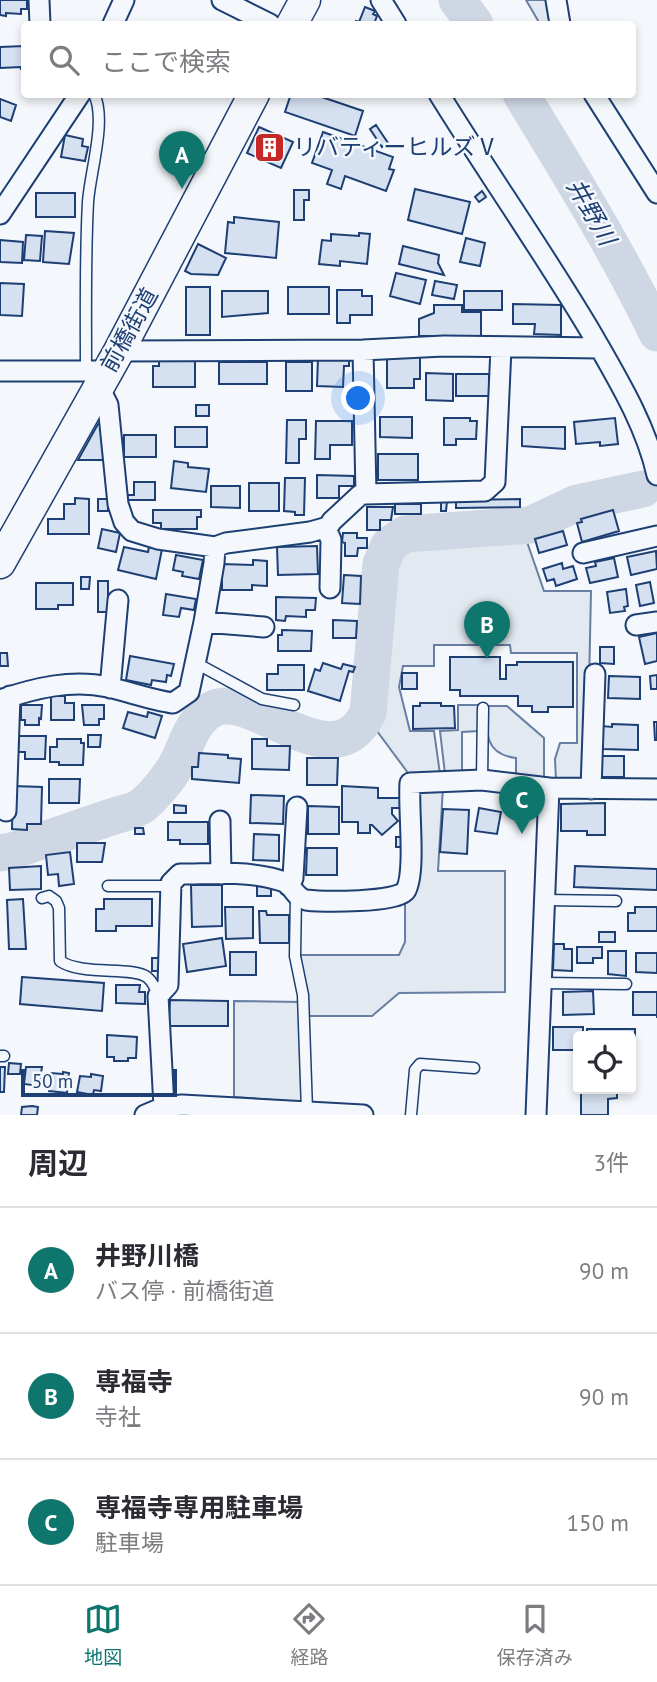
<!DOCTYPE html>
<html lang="ja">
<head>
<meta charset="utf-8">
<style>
  :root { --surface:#fff; --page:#f2f2f3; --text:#2b2b33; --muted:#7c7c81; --line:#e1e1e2; --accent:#0f766e }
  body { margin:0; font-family:"PT Sans","Noto Sans JP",sans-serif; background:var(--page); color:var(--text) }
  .controls { position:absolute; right:21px; bottom:21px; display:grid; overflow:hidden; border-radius:7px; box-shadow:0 4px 10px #0003 }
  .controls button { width:63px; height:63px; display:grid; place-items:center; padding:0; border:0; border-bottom:2px solid var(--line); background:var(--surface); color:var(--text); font:35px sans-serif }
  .scale { position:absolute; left:21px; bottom:18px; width:156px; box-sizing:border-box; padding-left:7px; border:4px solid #1d3f73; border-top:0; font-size:19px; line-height:24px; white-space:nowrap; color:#1d3f73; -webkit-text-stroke:5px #f4f7fb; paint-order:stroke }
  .you { position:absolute; left:359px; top:399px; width:24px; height:24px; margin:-18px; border:5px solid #fff; border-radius:50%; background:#1a73e8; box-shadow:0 0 0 10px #1a73e833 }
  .badge { display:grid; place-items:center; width:46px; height:46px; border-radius:50%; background:var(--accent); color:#fff; font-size:23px; font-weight:700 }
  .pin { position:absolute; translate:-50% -58px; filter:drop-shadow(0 2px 4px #0008) }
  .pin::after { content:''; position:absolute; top:37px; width:24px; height:21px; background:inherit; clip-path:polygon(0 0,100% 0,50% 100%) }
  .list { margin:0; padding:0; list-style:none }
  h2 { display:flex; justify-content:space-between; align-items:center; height:91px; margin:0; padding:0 28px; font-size:30px }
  h2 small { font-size:23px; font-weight:400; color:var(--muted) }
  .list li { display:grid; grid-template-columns:46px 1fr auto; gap:21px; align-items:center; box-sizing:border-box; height:126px; padding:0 28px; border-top:2px solid var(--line) }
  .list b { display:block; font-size:26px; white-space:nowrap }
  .list p { margin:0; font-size:23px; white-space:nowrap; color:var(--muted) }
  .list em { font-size:23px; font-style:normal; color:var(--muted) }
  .icon { flex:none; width:38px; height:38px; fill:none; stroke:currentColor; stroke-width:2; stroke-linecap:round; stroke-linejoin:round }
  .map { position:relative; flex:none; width:657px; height:1115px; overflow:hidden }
  .search { position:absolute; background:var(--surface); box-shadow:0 4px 10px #0003; left:21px; right:21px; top:21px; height:77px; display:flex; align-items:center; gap:18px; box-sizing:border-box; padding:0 24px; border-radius:7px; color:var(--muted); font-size:26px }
  .sheet { height:469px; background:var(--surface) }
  nav { display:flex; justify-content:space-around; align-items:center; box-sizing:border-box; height:98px; border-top:2px solid var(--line); background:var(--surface); font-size:19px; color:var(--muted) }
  nav a { display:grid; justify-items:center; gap:4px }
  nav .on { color:var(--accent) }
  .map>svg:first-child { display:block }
  .green { fill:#e3e9f0; stroke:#687fa3; stroke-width:2 }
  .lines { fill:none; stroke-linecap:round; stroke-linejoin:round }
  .river { stroke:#cfd7e4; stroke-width:37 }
  .building { fill:#d5e0f0; stroke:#1d3f73; stroke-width:2 }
  .lane-casing { stroke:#1d3f73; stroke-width:13 }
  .street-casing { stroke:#1d3f73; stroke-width:23 }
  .primary-casing { stroke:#1d3f73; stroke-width:33 }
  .lane { stroke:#f4f7fb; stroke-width:10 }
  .street { stroke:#f4f7fb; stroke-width:19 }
  .primary { stroke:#f4f7fb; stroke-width:30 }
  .labels { text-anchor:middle; stroke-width:5; stroke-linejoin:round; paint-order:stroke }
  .poi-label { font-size:23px; fill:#1d3f73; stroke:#f4f7fb; text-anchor:start }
  .street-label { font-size:23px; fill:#1d3f73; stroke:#f4f7fb }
  .water-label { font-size:24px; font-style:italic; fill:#1d3f73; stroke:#f4f7fb }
</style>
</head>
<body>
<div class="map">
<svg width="657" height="1115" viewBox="0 0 657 1115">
  <rect width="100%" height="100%" fill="#f4f7fb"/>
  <path class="green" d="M526,0H551L553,24H540Z
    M525,536L544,591H591L587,780H556L555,759L560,743H577V653H511L510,645H434V666H403L399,687L410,731H434L440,774L411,777L374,727L379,708L392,563L401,551L411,546Z
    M458,705H479V731L462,732V773L445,774L440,731L458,730Z
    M488,706H507L544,738V780L516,776V758C484,754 486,732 488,706Z
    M443,787L438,871H505V992L399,993L372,1016H306L298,955H399L405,942V899L413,791Z
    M234,1001L301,1002L302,1102L234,1097Z"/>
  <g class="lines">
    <path class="river" d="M457,0L475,24
      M521,94C569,173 617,250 657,333
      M0,853L12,851C44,840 76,829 108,818C118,814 134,812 143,805C153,797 167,780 174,769C187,748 190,719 215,708C256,691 333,783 368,713L381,564L389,545L405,534L530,525L577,503L643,489"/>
  </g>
  <path class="building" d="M0,0H27V9H21V14L6,13V16L0,15Z
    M365,7L375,11L373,14L377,16L374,24H376H355L356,21L359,22Z
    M24,46V69H21V67L0,68V47Z
    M291,94H313L363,111L355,136L285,112Z
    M0,99L16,105L11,121L0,117Z
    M376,125L388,143L382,147L370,129Z
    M259,127L293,142L281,168L247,153Z
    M323,132L393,157L389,169L394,170L386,191L345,176L341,189L327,184L332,170L312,163Z
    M65,135L83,139L82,146L88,147L85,161L61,157Z
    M415,189L470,202L462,234L408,220Z
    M294,190H309V200H304V220H294Z
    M482,191L486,197L479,202L475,197Z
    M36,193H75V217H36Z
    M234,217L279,222L276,258L225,253L228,222L234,223Z
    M45,231L74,233L69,264L43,262Z
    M359,233L370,234L367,264L340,261V266L319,264L322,240L331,241V234L359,236Z
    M26,235L42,236L40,261L24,260Z
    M466,238L485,243L480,266L460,262Z
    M0,240L23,242L22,263L0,262Z
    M198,244L226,258L218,275L191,274L185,271Z
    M403,246L439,255L438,263L444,275L399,264Z
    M396,273L426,280L420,304L390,296Z
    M435,281L457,285L454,299L432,295Z
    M0,283L24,284L22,316L0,315Z
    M186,287H210V335H186Z
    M288,287H329V314H288Z
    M337,290H362V296H372V315H350V323H337Z
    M222,291H268V313L222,317Z
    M464,291H502V310H464Z
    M513,304L561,305V335L534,334L535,324H513Z
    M434,305H462V312H481V336H419V319L434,313Z
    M420,356V379H414V388H387V357Z
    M318,358H349V366H344L343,387L317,386Z
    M159,360H195V387H153V366H159Z
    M219,362H267V384H219Z
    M286,362H312V391H286Z
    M426,373L453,374V401L426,400Z
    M456,374H489V396H456Z
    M196,405H209V416H196Z
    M380,417H412V438L380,437Z
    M444,418H470V421H477L476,439H456V445H444Z
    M615,418L618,444L600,446V442L576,444L574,422Z
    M287,420H306V439H299V463H286Z
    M316,421H352V445H330V459H315Z
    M98,424H103V460H78Z
    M175,427H207V447H175Z
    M522,427H565V449L522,446Z
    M124,435H156V457H124Z
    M378,454H418V480H378Z
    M174,461L188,463V467L209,469L206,492L171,488Z
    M317,475L354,476V486H339V498H317Z
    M285,478H305L304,515H295V512L284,511Z
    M134,482H155V500H127V495H134Z
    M249,483H279V511H249Z
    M211,486H240V508L211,507Z
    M75,498L89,499V534H48V519H64V504H75Z
    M98,499H108V511H98Z
    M520,499V507L456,508V500Z
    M441,501H447L446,511H441Z
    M395,504H421V514H395Z
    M367,507H393L391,520H380V530H367Z
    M153,510H201V517H197V529H161V523H153Z
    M613,510L619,531L582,542L577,523L582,522L581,519Z
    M102,529L120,533L116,552L98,548Z
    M563,531L567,545L539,553L535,539Z
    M343,533H357V538H367V548H358L357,556H345V543L342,542Z
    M317,546L318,574L278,575L277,547Z
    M124,547L148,552L149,547L162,549L156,579L118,570Z
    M656,551L657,569L631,575L627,557Z
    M176,555L203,560L199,579L182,576L183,572L173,570Z
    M614,558L618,577L590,583L586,568L596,566L595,562Z
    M253,560L267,561V586L252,585V590H222V564L253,565Z
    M562,563L563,569L573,566L577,579L556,586L554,579L547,581L543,569Z
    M344,575L361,576L360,604L342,603Z
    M81,577H90L89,589H81Z
    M98,581H108V612H98Z
    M650,582L654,603L640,606L636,585Z
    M36,583H73V605H58V609H36Z
    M626,589L628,606L624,607L625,611L610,613L607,592Z
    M166,594L196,599L194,610L181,608L179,617L163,615Z
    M276,597L316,598L315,610H306V617L286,616L285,621L276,620Z
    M333,620L357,621L356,638H333Z
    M282,630L312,631L311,651H278V635H282Z
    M657,633V661L645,664L639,637Z
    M600,647H614V664L600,663Z
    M0,653H7L8,666H0Z
    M130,656L174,664L171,676L167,675L166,682L152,680L151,685L126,680Z
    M450,657H500V679H506V665H517V662H573V707H548V712H532V706H518V696H460V690H450Z
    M323,663L341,669L343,664L355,667L353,672L349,671L340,701L308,691L315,669L320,671Z
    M278,665H304V690H267V674H278Z
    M402,673H417V689H402Z
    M657,675V689H651L650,676Z
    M609,676L640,677V699L608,698Z
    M51,696H65V703H74V720H51Z
    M420,703H441V706H454L455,728L413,729V706H420Z
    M21,705H42L41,719L39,718V725H25V720H21Z
    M82,705H104V719H99V725H84Z
    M128,712L147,717L148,712L162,716L155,738L123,728Z
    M654,722H657V740H655Z
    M612,724L638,725V750L603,749L602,726L612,727Z
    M88,735H101L100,747H88Z
    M19,736H46L45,759H25V752H18Z
    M57,739H81V743H84L83,765H59V762H50V747H57Z
    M252,739H267V746H290L289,770L252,769Z
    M199,753L228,755V758L241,759L239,783L192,779V767H198Z
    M602,756H624V777H602Z
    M307,758H338L337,785H307Z
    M49,779H80L79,803H49Z
    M13,786L42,787L41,824H27V830L12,829Z
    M342,786L378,788V798H400V808H392V814L398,821L382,835L372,825H370V833H358V822H342Z
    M251,795L284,796L283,824L250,823Z
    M605,803V835H587V831H561V804Z
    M174,805L186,806V813H174Z
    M308,806L339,807V834H308Z
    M479,808L501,812L497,834L475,831Z
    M443,809L469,810L467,854L440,852Z
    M168,822H208V844H180V840H168Z
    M135,828H143L144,834H135Z
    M254,834L279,835V861L253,860Z
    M396,837H404V847H396Z
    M77,843H105L102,862H77Z
    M307,848H337V875H306Z
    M70,852L74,884L59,886L58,874L48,875L46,855Z
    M41,866V889L10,890L9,868Z
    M575,866L657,869V890L574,887Z
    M191,885H222V926L192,927Z
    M257,886L271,887V896H257Z
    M23,899L26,949H9L7,900Z
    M104,899H152V926H116V931H96V909H104Z
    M225,907H253V938L226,939Z
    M635,907H657V931H628V913H635Z
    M259,911H266L267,915H289V943H260Z
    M599,932H615V942H599Z
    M222,938L226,966L187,972L183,944Z
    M554,944H564V949H572V971L553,970Z
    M577,947H602V958H593V963H577Z
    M608,951H626V976L608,974Z
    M230,952H256V975H230Z
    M636,953H657V973L636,972Z
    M152,958H161V971H152Z
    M22,977L104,983L102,1011L20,1004Z
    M116,985H140L139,992H145V1004L116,1003Z
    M593,991L594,1014L563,1015V992Z
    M633,992H657V1018V1015H633Z
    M170,1000L228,1001V1026H169Z
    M553,1027H583V1036H578V1050H553Z
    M587,1029H635V1039H631V1036H587Z
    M107,1035L137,1037L136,1058H128V1061H114V1057H107Z
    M9,1063L21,1064L20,1074H8Z
    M0,1067H5L4,1092H0Z
    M26,1067H42L39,1086L24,1084Z
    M63,1072L69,1073L67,1093L49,1091L51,1073L63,1074Z
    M91,1074L103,1076L101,1091L94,1090L93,1095L77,1092L80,1076L91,1077Z
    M581,1090H617V1098L608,1099V1115H581Z
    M32,1106L38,1107L37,1115H21L22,1107Z"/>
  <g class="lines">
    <defs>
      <path id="lane" d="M86,370C86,314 85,258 88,202C90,172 107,120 94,94
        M196,663L262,699L294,705
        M482,780L483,708
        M108,886H171
        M296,895L295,956L303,995L307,1111
        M42,898L49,896L56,901L59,908L60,961C82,976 132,966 147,977C153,982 156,989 158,996
        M544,900L616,901
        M540,983L626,984
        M0,1056H4
        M411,1115L415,1070L420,1064L474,1068"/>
      <path id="street" d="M39,0L40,24
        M222,0L270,24
        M381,0L396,24
        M556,0L560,24
        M113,24L124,0
        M439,94C489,175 544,253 592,334C617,378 646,425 657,475
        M594,94L657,193
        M0,214L80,94
        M363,350L366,494
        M119,351L363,350L444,346L600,348
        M0,371H107
        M98,385L108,405L118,504L124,522L132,531L158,539L215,547L226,543L310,532L328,527L332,521L360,495L366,494L485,491L495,482L501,348
        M326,528L331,540L330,588
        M583,553L657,536
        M204,622L264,627
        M636,625L657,622
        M110,688L118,600
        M0,700C35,688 72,679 108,687C130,692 151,700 173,703L189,692L204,622L214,563L215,547
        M591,789L595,674
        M6,811L10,696
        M220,821L221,874
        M289,886L293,878L297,807
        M164,1107L158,996L168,985L171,883L180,874C209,874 242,871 271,878C275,879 283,881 286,883C294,888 296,898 306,900C322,902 399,903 406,890C416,871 408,808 410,783L482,780L549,788
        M145,1115L164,1107L182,1105L363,1115
        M536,1115L549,788L657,789"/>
      <path id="primary" d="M292,24L305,0
        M0,563L119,351L254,94"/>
    </defs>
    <use href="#lane" class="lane-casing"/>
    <use href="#street" class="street-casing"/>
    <use href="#primary" class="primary-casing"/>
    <use href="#lane" class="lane"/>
    <use href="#street" class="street"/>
    <use href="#primary" class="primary"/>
  </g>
  <defs>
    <symbol id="building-square" viewBox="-11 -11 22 22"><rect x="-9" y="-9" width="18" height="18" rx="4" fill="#c62828" stroke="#f4f7fb"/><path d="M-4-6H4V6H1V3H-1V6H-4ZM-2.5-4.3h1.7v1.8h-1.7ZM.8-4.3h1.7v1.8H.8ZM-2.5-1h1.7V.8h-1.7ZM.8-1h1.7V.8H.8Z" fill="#fff"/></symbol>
  </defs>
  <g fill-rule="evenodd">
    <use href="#building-square" x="252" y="130" width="35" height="35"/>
  </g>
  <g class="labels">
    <g class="poi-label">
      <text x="293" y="155">リバティーヒルズⅤ</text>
    </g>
    <g class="street-label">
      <text transform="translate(129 330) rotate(-61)" y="8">前橋街道</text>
    </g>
    <g class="water-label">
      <text transform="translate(591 212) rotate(60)" y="8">井野川</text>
    </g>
  </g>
</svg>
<div class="controls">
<button><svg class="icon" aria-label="locate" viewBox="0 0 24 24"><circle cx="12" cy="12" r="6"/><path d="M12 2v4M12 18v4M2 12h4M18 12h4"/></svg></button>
</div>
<div class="scale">50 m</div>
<div class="you"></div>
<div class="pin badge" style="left:182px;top:189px">A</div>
<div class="pin badge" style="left:487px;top:659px">B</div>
<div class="pin badge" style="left:522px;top:834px">C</div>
<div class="search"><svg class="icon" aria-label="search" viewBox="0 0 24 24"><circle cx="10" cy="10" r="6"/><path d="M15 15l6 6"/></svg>ここで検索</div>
</div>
<section class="sheet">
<h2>周辺<small>3件</small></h2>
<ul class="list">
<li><span class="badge">A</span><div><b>井野川橋</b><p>バス停 · 前橋街道</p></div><em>90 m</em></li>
<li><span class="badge">B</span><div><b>専福寺</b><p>寺社</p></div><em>90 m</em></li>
<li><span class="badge">C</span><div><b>専福寺専用駐車場</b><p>駐車場</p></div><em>150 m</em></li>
</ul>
</section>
<nav>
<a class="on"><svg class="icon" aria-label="map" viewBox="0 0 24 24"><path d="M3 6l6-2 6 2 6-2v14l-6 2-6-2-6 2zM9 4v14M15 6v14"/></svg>地図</a>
<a><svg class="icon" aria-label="directions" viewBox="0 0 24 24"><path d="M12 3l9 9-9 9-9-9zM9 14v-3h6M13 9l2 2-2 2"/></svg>経路</a>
<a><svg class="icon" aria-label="saved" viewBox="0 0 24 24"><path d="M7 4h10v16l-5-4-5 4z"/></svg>保存済み</a>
</nav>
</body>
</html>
